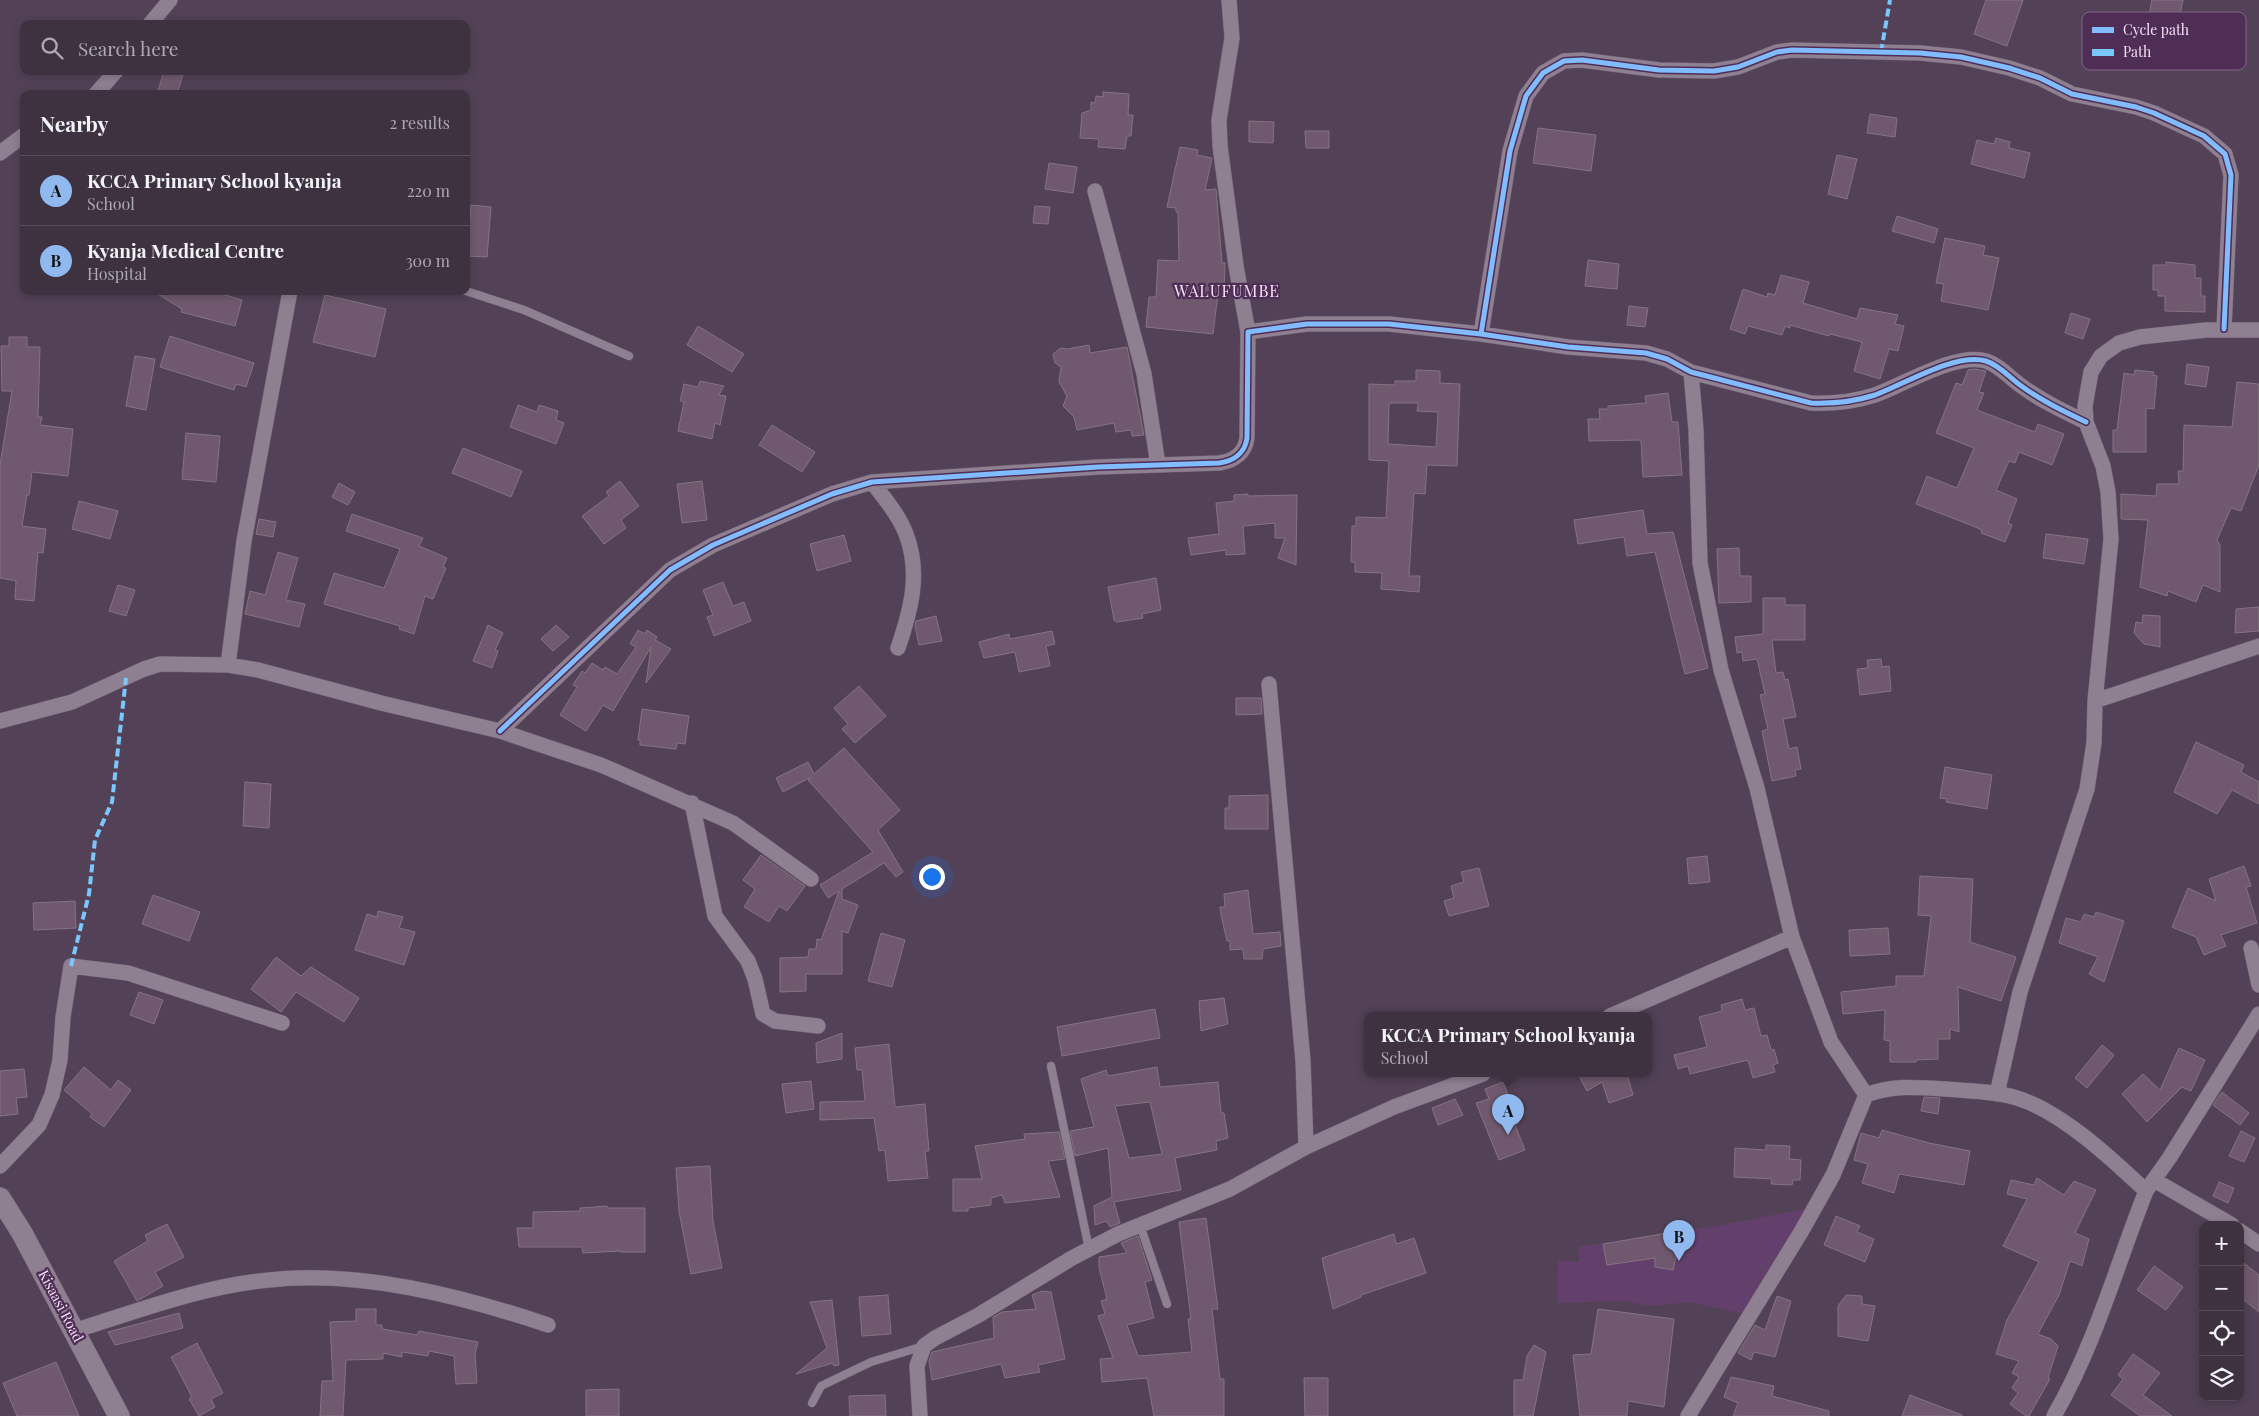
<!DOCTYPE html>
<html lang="en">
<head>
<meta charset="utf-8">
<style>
  :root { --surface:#3e3241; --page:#453a48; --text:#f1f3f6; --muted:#adaab1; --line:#574d5a; --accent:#90b9f0 }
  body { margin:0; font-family:"Playfair Display",serif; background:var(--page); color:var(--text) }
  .controls { position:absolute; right:15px; bottom:15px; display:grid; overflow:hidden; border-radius:10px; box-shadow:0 2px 8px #0003 }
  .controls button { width:45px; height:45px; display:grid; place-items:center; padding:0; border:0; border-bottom:1px solid var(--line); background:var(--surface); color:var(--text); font:25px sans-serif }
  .you { position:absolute; left:931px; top:876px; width:18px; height:18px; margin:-12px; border:4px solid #fff; border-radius:50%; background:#1a73e8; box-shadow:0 0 0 8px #1a73e833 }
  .badge { display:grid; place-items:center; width:32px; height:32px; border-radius:50%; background:var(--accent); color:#111; font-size:16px; font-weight:700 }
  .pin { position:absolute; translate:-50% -41px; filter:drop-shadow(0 1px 2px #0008) }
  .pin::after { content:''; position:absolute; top:26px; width:18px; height:15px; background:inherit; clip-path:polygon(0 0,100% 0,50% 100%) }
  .popup { position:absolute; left:1364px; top:1012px; width:288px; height:65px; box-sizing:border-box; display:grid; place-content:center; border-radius:10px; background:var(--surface); filter:drop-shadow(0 1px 4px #0005); font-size:16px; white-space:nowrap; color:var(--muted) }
  .popup b { font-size:19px; color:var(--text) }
  .popup::after { content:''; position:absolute; left:50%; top:100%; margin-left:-10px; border:10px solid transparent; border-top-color:var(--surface) }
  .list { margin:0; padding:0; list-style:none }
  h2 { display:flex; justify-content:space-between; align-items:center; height:65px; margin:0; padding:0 20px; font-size:21px }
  h2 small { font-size:16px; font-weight:400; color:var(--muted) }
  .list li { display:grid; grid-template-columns:32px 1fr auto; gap:15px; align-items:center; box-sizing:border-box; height:70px; padding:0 20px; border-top:1px solid var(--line) }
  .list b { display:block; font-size:19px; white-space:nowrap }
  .list p { margin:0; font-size:16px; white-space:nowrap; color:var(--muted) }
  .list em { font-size:16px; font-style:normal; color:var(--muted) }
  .icon { flex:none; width:28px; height:28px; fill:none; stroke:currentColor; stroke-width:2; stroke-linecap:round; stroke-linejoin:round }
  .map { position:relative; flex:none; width:2259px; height:1416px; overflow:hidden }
  .search { position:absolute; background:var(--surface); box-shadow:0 2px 8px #0003; left:20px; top:20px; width:450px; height:55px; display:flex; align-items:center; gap:12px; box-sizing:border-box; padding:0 18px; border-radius:10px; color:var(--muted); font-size:19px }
  .panel { position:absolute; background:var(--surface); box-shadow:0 2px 8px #0003; left:20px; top:90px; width:450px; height:205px; border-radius:10px }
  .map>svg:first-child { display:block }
  .built { fill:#63406b }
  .building { fill:#70596e; stroke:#847382; fill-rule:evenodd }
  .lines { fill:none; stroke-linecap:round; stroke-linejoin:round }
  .lane-casing { stroke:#6e5f71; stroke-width:9 }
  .street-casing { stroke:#6e5f71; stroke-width:16 }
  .secondary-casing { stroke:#6e5f71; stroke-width:22 }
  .lane { stroke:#8e7f91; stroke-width:8 }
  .street { stroke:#8e7f91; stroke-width:15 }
  .secondary { stroke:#8e7f91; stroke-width:21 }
  .quiet { stroke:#7ac7fe; stroke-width:4; stroke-dasharray:8 4; stroke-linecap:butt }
  .cycleway-casing { stroke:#4e2e55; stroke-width:8 }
  .cycleway { stroke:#80bcff; stroke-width:5 }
  .labels { text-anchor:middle; stroke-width:4.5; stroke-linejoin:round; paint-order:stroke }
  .street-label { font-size:14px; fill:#f6e2fa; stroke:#4e2e55 }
  .quarter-label { font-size:16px; letter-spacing:1px; fill:#f6e2fa; stroke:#4e2e55 }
  .key { fill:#4e2e55; stroke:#806486; stroke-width:1 }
  .key-label { font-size:14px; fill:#f6e2fa }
</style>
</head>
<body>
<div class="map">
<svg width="2259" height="1416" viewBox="0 0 2259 1416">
  <rect width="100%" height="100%" fill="#534257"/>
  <path class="built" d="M1805,1209L1799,1227L1744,1314L1690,1302L1650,1306L1624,1301L1557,1303L1558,1261L1579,1262L1578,1247L1717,1226Z"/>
  <path class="building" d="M1986,0H2023L2007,46L1974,34Z
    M2152,0H2183L2174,44L2145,38Z
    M164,71H184L177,94H157Z
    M1103,92L1129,94L1128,115H1133L1131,136H1127L1125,149L1098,147L1099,139L1080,138L1082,113L1091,110V102L1095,103L1096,96L1103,97Z
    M1870,114L1897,118L1895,137L1867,133Z
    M1249,121L1274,122L1273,143L1249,142Z
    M1538,128L1596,135L1591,171L1533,163Z
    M1305,131H1329V148H1306Z
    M1996,138L2010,142L2009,148L2030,153L2024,178L1971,164L1977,140L1994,144Z
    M1180,147L1198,150L1197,155L1212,158L1205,190L1216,189L1222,263H1225L1224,294H1218L1213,334L1146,327L1149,297H1156L1158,260L1179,261L1178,212H1176V208L1167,207Z
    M1837,155L1857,159L1847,199L1828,194Z
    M1049,163L1077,167L1073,193L1045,189Z
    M471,205L491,207L487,257L467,256Z
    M1035,206L1050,207L1048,224L1033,223Z
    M1897,216L1938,229L1934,243L1892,231Z
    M1945,238L1985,246L1983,255L1999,258L1988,310L1941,301L1944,284L1936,283Z
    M1588,260L1619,264L1617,289L1585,286Z
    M2166,262L2195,265V278H2201V296H2205V312L2165,311V296H2158V290H2153V265H2166Z
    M1781,275L1809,282L1803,303L1857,319L1860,308L1898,315L1895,324L1904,326L1898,351L1889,349L1880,379L1854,371L1862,342L1830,334L1829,336L1790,325V328L1785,326L1782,335L1748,326L1745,334L1730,329L1743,289L1767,297L1768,293L1775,295Z
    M153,291H223L222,294L242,300L235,326L181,312L182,309Z
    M325,295L386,309L375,357L313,342Z
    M1629,306L1648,308L1645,327L1627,325Z
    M2071,313L2090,319L2083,339L2065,333Z
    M698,326L744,354L732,372L687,345Z
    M170,336L254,363L246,387L236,384L234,390L160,367Z
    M9,337H27V347H40L38,417H42L40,425L73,429L68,476L32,472L29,495H27L22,526L46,529L43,553L38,552L34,601L15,599L16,581L0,578V465L12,391H2L1,346H9Z
    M1089,345L1090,353L1127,347L1144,435L1132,436L1131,430L1116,432L1114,423L1077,430L1074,417L1063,406L1067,396L1059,382L1061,367L1055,363L1053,354L1061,348L1067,349Z
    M135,356L155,359L146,410L126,406Z
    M2187,364L2209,367L2206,387L2185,384Z
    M1974,369L1986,371L1979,392L1984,393L1977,410L2035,432L2038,424L2064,434L2052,465L2019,452L2015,463L2009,461L1996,490L2017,499L2008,523L2012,525L2005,542L1981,533L1982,530L1973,526L1916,504L1927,476L1957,488L1974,448L1936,433L1956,383L1962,385L1968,370Z
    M1416,370L1440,371V383L1460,384L1457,466L1427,465L1425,494L1414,493L1409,576H1420L1419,592L1381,589L1382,573L1355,572V562H1351L1352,526H1356V517L1386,518L1389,461L1369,460V384L1395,385V381H1416ZM1389,403H1418L1417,411L1438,412L1436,447L1388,444Z
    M2135,370L2154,372L2153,375L2157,376L2154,409L2146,408V452H2113V430H2117L2124,373L2134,375Z
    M700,381L724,386L719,395L726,396L720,425L715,423L712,439L678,431L684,402L680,401L684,384L698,387Z
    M2237,382L2259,384V465L2241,511L2231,508L2217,540L2220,545V592L2203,585L2196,602L2168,591L2167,596L2140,587L2148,520L2121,519V494L2156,496L2157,484H2179L2178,471H2183L2184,425L2232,427Z
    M1668,393L1672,422H1678L1682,475L1643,477L1641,440L1589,441L1588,419H1600L1599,409H1608V406L1646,403L1645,396Z
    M518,405L537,412L539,405L558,411L556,420L564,423L556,444L510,427Z
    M772,425L815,452L802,472L759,445Z
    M186,433L220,436L216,482L182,479Z
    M463,448L522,471L511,497L452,473Z
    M620,481L639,506L621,520L626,528L604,544L582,516L609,496L606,492Z
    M702,481L707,520L682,523L677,484Z
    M339,483L355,492L348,505L332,497Z
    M1248,494V496L1297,495L1296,565L1278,558L1285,538H1275V523L1243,526L1245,554L1226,555V550L1191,555L1188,538L1219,534L1216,503L1234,501V495Z
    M79,501L118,511L110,539L72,529Z
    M1643,510L1647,534L1673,532L1708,668L1685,674L1655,552L1627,556L1624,537L1578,544L1574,520Z
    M352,514L423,538L419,546L447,558L443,567L446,568L433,599L425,596L414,634L399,629L400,626L324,604L334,573L384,588L400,549L346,531Z
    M259,519L276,522L273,537L256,534Z
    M2046,534L2088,539L2084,564L2043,558Z
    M844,535L851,561L817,571L810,544Z
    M1739,548L1740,576H1751V602L1719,603L1717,549Z
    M278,552L298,558L286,600L305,604L299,627L245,614L250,591L265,595Z
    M1156,578L1161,610L1142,614L1143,618L1117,622L1114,620L1108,587Z
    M723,582L733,606L744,602L751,621L714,636L707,617L713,615L703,590Z
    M118,585L135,590L126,616L109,611Z
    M1763,598H1785V605H1805V640H1772L1776,673L1783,672L1785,680L1788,679L1796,717L1783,719L1789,749L1797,747L1801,769L1795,770L1796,776L1772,781L1762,731L1768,729L1760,695L1765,694L1757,659L1743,661L1742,652L1737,653L1735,637L1763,634Z
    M2259,607V631L2235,633L2236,609Z
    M2143,615L2160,616V647L2144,644L2134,633L2136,622L2142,623Z
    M936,616L942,641L919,645L915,626L916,621Z
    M488,625L503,633L495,650L498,651L492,668L473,661Z
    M556,625L569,637L553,651L541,639Z
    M638,630L645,634L647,630L657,637L655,640L671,649L646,683L651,647L613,711L603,705L586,731L560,715L577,687L573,685L582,671L585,673L592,663L603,670L605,667L617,674L636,647L630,644Z
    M1052,631L1055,644L1046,646L1050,666L1019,672L1015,652L984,658L979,642L1009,634L1010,639Z
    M1881,659L1882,667L1889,666L1891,691L1860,695L1857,669L1868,668L1867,660Z
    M859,686L886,716L855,743L842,729L848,724L834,708Z
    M1236,698H1261L1262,714L1236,715Z
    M642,709L689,716L685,744L677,743L676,749L640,745V740H638Z
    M2196,742L2244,765L2241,772L2259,782V804L2232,790L2217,814L2174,792Z
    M844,748L900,810L878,830L903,872L896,877L884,863L842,889V899L858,905L848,933L842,931V974H806V991L780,992V958L808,957L809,949H816L817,939L821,940L839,891L828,898L820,885L873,852L808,780L811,777L783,792L776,778L808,762L814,774Z
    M1945,767L1992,775L1987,809L1946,802L1947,799L1940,798Z
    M245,782L271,784L269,828L243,826Z
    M1268,795V829H1225V808H1229V796Z
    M761,855L805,886L787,911L779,906L769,922L744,907L755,889L743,880Z
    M1707,856L1710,882L1689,884L1687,858Z
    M2244,866L2251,886L2246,887L2257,923L2221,935L2226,946L2204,955L2196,937L2172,927L2188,888L2216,901L2209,879Z
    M1479,868L1489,906L1449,916L1444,901L1454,898L1451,886L1464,882L1461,872Z
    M1920,876L1973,879L1970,942L2016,957L2001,1001L1958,987L1959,1032L1950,1029V1039H1938V1059L1916,1060V1062H1890V1041L1884,1040L1885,1010L1843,1014L1841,992L1896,986V976H1924L1931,916L1918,915Z
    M1248,890L1253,934L1280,932L1281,946L1263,949L1262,959H1244L1243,949L1230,950V941H1227L1221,915L1220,907H1225L1224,894Z
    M153,895L200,912L189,941L142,924Z
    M75,901L76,928L34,930L33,903Z
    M378,911L403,917L399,928L415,932L404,965L355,950L367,914L377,917Z
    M2096,912L2124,921L2104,982L2089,974L2098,957L2059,943L2066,918L2081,922L2084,914L2094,917Z
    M1888,928L1890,954L1850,956L1849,930Z
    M881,933L905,940L892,987L868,981Z
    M276,957L301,976L311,967L359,998L344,1022L296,992L281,1012L251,989Z
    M139,992L163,1000L154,1024L130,1015Z
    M1224,998L1228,1024L1201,1031L1199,1001Z
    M1742,999L1745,1010L1754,1008L1761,1036L1767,1035L1771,1050L1774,1049L1778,1063L1773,1065L1775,1072L1753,1078L1748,1060L1690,1074L1688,1066L1678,1069L1674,1055L1707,1047L1699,1017L1722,1011L1721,1005Z
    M1155,1009L1160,1038L1062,1056L1057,1027Z
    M842,1033V1059L817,1063L816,1043Z
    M889,1044L895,1107L925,1104L929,1151H925L928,1178L888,1181L885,1150L879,1151L874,1118L820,1120V1102L865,1101L862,1070H857L855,1048Z
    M2102,1045L2114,1055L2087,1088L2075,1078Z
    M2179,1048L2205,1060L2191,1091L2182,1087L2147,1122L2122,1094L2143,1074L2160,1090Z
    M84,1067L111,1090L118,1080L131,1090L104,1127L90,1117L92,1114L64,1090Z
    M1157,1067L1160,1087L1218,1082L1221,1113H1224L1228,1138L1216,1141L1217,1150L1175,1158L1181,1190L1114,1202L1120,1223L1110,1227L1106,1221L1095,1225L1094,1206L1112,1197L1108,1148L1075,1156L1070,1131L1094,1127L1081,1079L1106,1070L1108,1076ZM1150,1102L1162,1154L1129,1158L1115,1106Z
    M24,1069L27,1097L16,1098L18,1114L0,1116V1071Z
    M1578,1074H1627L1633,1095L1609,1103L1602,1082L1587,1091Z
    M811,1081L814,1109L786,1113L782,1084Z
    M1503,1082L1519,1123L1515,1125L1525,1150L1499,1160L1476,1103L1489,1099L1485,1089Z
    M2222,1092L2249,1113L2240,1125L2213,1105Z
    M1924,1097L1940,1098L1938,1114L1921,1111Z
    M1455,1099L1463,1115L1438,1125L1432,1108Z
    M1882,1130L1929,1143L1970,1151L1964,1185L1899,1174L1894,1193L1862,1183L1868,1164L1854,1160L1861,1133L1879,1138Z
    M2241,1131L2255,1138L2244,1162L2229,1156Z
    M1059,1132L1065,1159L1048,1161L1060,1197L1005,1203L1002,1195L991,1198V1205L968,1208V1211H953V1179H982L975,1146L1025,1139L1024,1134Z
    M1766,1145L1790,1146L1789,1159L1801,1160L1800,1180H1793L1792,1185L1771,1184L1772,1179L1734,1177L1735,1148L1766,1150Z
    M710,1166L713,1221L722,1268L691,1274L679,1211L676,1168Z
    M2037,1178L2064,1195L2074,1181L2096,1190L2075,1233L2089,1239L2082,1266L2070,1261L2059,1295L2038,1334L2051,1339L2058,1346L2048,1378L2050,1379L2029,1416H2026L2010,1404L2018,1393L2012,1388L2019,1377L2012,1373L2019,1361L1996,1354L2007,1320L2039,1262L2003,1246L2027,1199L2007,1194L2011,1180L2034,1185Z
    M2219,1182L2234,1188L2228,1203L2213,1196Z
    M607,1206V1208H645V1252H621V1251L583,1253L582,1247H519L517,1228H533V1212L580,1211V1208Z
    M1836,1216L1860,1226L1857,1232L1874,1239L1865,1262L1824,1245Z
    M1206,1218L1218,1309H1212L1220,1379H1224V1416H1154L1147,1378L1102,1382L1100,1359L1113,1358L1098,1316L1105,1314L1101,1301L1107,1299L1099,1268V1257L1127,1253L1121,1243L1138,1236L1152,1280L1145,1282L1154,1318L1127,1325L1138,1356L1192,1352L1188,1319H1191L1179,1222Z
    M167,1224L184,1257L155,1272L163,1286L137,1301L114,1261L148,1241L145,1235Z
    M1679,1231L1683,1252H1677L1673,1270L1655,1267V1258L1607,1265L1603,1244Z
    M1394,1234L1396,1244L1414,1238L1426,1273L1361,1295V1297L1333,1309L1322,1258Z
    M2240,1260L2259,1275V1312L2240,1297Z
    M2154,1266L2183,1287L2166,1310L2137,1290Z
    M1042,1291L1051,1292L1065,1359L1038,1365L1040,1372L1005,1378L1001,1364L932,1380L929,1361L932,1352L994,1338L993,1317L1002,1312L1036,1309L1032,1295Z
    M888,1295L891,1334L862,1336L859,1297Z
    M1846,1295L1862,1296V1304L1875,1306L1868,1341L1838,1336V1306Z
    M1777,1296L1791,1301L1775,1357L1754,1352L1751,1360L1738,1353L1755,1325L1765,1330Z
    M832,1300L839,1365L834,1366L833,1363L796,1374L827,1348L810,1302Z
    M356,1309H376V1325H382V1329L417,1335L419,1331L478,1342L475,1354L477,1383L456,1384L454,1356L429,1351L428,1356L402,1352V1357L383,1353V1359L346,1360L343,1416H320L322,1381H333L330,1322L356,1321Z
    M1598,1309L1674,1319L1664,1407L1628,1401L1627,1416H1580L1573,1355L1591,1354Z
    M179,1313L183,1328L115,1345L108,1332Z
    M197,1343L223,1393L211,1399L215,1407L199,1416L189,1399L192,1397L171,1357Z
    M1534,1345L1546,1352L1533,1416H1514V1380H1523L1527,1356Z
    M2133,1354L2160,1373L2143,1395L2172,1416H2140L2111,1395L2123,1379L2118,1375Z
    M56,1362L79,1416H17L3,1383Z
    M1731,1377L1774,1386L1772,1396L1829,1411V1416H1733L1738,1403L1724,1397Z
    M1304,1378H1328V1416H1305Z
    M619,1389V1416H586V1390Z
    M885,1395L886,1416H850L849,1396Z
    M1910,1395L1962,1415V1416H1902Z"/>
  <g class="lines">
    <defs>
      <path id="lane" d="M466,291L524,310L629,356
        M1051,1066L1089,1249
        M1140,1225L1167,1304
        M812,1403L821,1386L871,1362L924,1346"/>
      <path id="street" d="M1229,0L1232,38L1219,120L1220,146L1236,266L1248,332
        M150,24L170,0
        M96,94L116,71
        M0,153L24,135
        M1095,191L1144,374L1158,465
        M1481,334L1510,151L1526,96L1543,73L1564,61L1582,60L1659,70L1714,71L1738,67L1777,52L1792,50L1920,53L1961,57L2009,68L2040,78L2072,94L2136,107L2154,113L2204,136L2225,154L2231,175L2224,329
        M1691,372L1696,430L1700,563L1721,670L1757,788L1792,937L1831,1042L1866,1095
        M872,482C884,498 899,515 906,534C921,573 911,610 898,648
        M228,665L244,541L290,291
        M1269,684L1303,1061L1306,1147
        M2095,701L2259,646
        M0,721L72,702L144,669L160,664L228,665L258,670L381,703L500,731L601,765L733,823L811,879
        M500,731L670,570L713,545L832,494L872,482L1098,467L1219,463C1234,461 1245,453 1247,438L1248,332L1307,324H1389L1481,334L1568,347L1646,353L1667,359L1691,372L1811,403C1834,404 1853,402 1875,395C1903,385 1956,352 1986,361C1999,365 2009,377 2020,385C2040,400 2063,411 2086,422
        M692,803L715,916L748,961L755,979L763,1014L775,1021L818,1026
        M2251,948L2259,985
        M1610,1016L1792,937
        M1997,1094L2020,992L2087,789L2094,743L2095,701L2111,539L2108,492L2103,466L2086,422L2085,406L2091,372L2101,356L2119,343L2140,337L2206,330H2259
        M0,1166L39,1125L52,1095L60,1060L63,1017L71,966L128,973L282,1023
        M2154,1180L2232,1225
        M2146,1191L2170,1157L2259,1014
        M2240,1231L2259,1244
        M74,1331C137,1311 203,1286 269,1280C360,1270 462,1296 548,1325
        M920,1416L917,1366L924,1346L935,1338L977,1316L1072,1258L1118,1234L1230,1189L1306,1147L1394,1107L1483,1074
        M1688,1416L1801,1232L1833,1175L1866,1095C1892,1085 1917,1087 1945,1089C1968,1091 1995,1091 2017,1098C2062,1112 2112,1159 2146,1191C2116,1267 2095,1345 2054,1416"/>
      <path id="secondary" d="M0,1198L22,1233L119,1416"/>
    </defs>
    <use href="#lane" class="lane-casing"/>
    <use href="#street" class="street-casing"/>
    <use href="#secondary" class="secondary-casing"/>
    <use href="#lane" class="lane"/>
    <use href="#street" class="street"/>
    <use href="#secondary" class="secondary"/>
    <path class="quiet" d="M1881,52L1890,0
      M71,966L89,894L95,840L112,802L126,678"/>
    <defs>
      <path id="cycleway" d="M1481,334L1510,151L1526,96L1543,73L1564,61L1582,60L1659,70L1714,71L1738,67L1777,52L1792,50L1920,53L1961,57L2009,68L2040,78L2072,94L2136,107L2154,113L2204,136L2225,154L2231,175L2224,329
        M500,731L670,570L713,545L832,494L872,482L1098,467L1219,463C1234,461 1245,453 1247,438L1248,332L1307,324H1389L1481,334L1568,347L1646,353L1667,359L1691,372L1811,403C1834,404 1853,402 1875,395C1903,385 1956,352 1986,361C1999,365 2009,377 2020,385C2040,400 2063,411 2086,422"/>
    </defs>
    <use href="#cycleway" class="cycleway-casing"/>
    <use href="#cycleway" class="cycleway"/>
  </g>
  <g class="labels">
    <g class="street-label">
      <text transform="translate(61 1306) rotate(62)" y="5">Kisaasi Road</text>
    </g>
    <g class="quarter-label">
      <text x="1227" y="297">WALUFUMBE</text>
    </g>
  </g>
  <rect x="2082" y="12" width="164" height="58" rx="8" class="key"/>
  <rect x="2092" y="27" width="22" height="6" fill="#80bcff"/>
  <rect x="2092" y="49" width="22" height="7" fill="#7ac7fe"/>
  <g class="key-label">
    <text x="2123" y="35">Cycle path</text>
    <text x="2123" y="57">Path</text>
  </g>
</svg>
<div class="controls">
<button>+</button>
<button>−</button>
<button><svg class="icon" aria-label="locate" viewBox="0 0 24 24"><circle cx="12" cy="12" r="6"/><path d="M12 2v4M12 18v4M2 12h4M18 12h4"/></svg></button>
<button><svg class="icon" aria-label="layers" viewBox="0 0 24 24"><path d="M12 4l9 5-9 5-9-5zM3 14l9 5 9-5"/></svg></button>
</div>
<div class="you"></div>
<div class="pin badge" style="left:1508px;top:1135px">A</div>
<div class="popup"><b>KCCA Primary School kyanja</b>School</div>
<div class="pin badge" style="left:1679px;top:1261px">B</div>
<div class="search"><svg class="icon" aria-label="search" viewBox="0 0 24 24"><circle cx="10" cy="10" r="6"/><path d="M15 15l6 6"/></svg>Search here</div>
<section class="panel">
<h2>Nearby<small>2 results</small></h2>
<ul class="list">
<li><span class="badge">A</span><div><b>KCCA Primary School kyanja</b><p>School</p></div><em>220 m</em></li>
<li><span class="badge">B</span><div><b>Kyanja Medical Centre</b><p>Hospital</p></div><em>300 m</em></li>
</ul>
</section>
</div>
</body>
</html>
